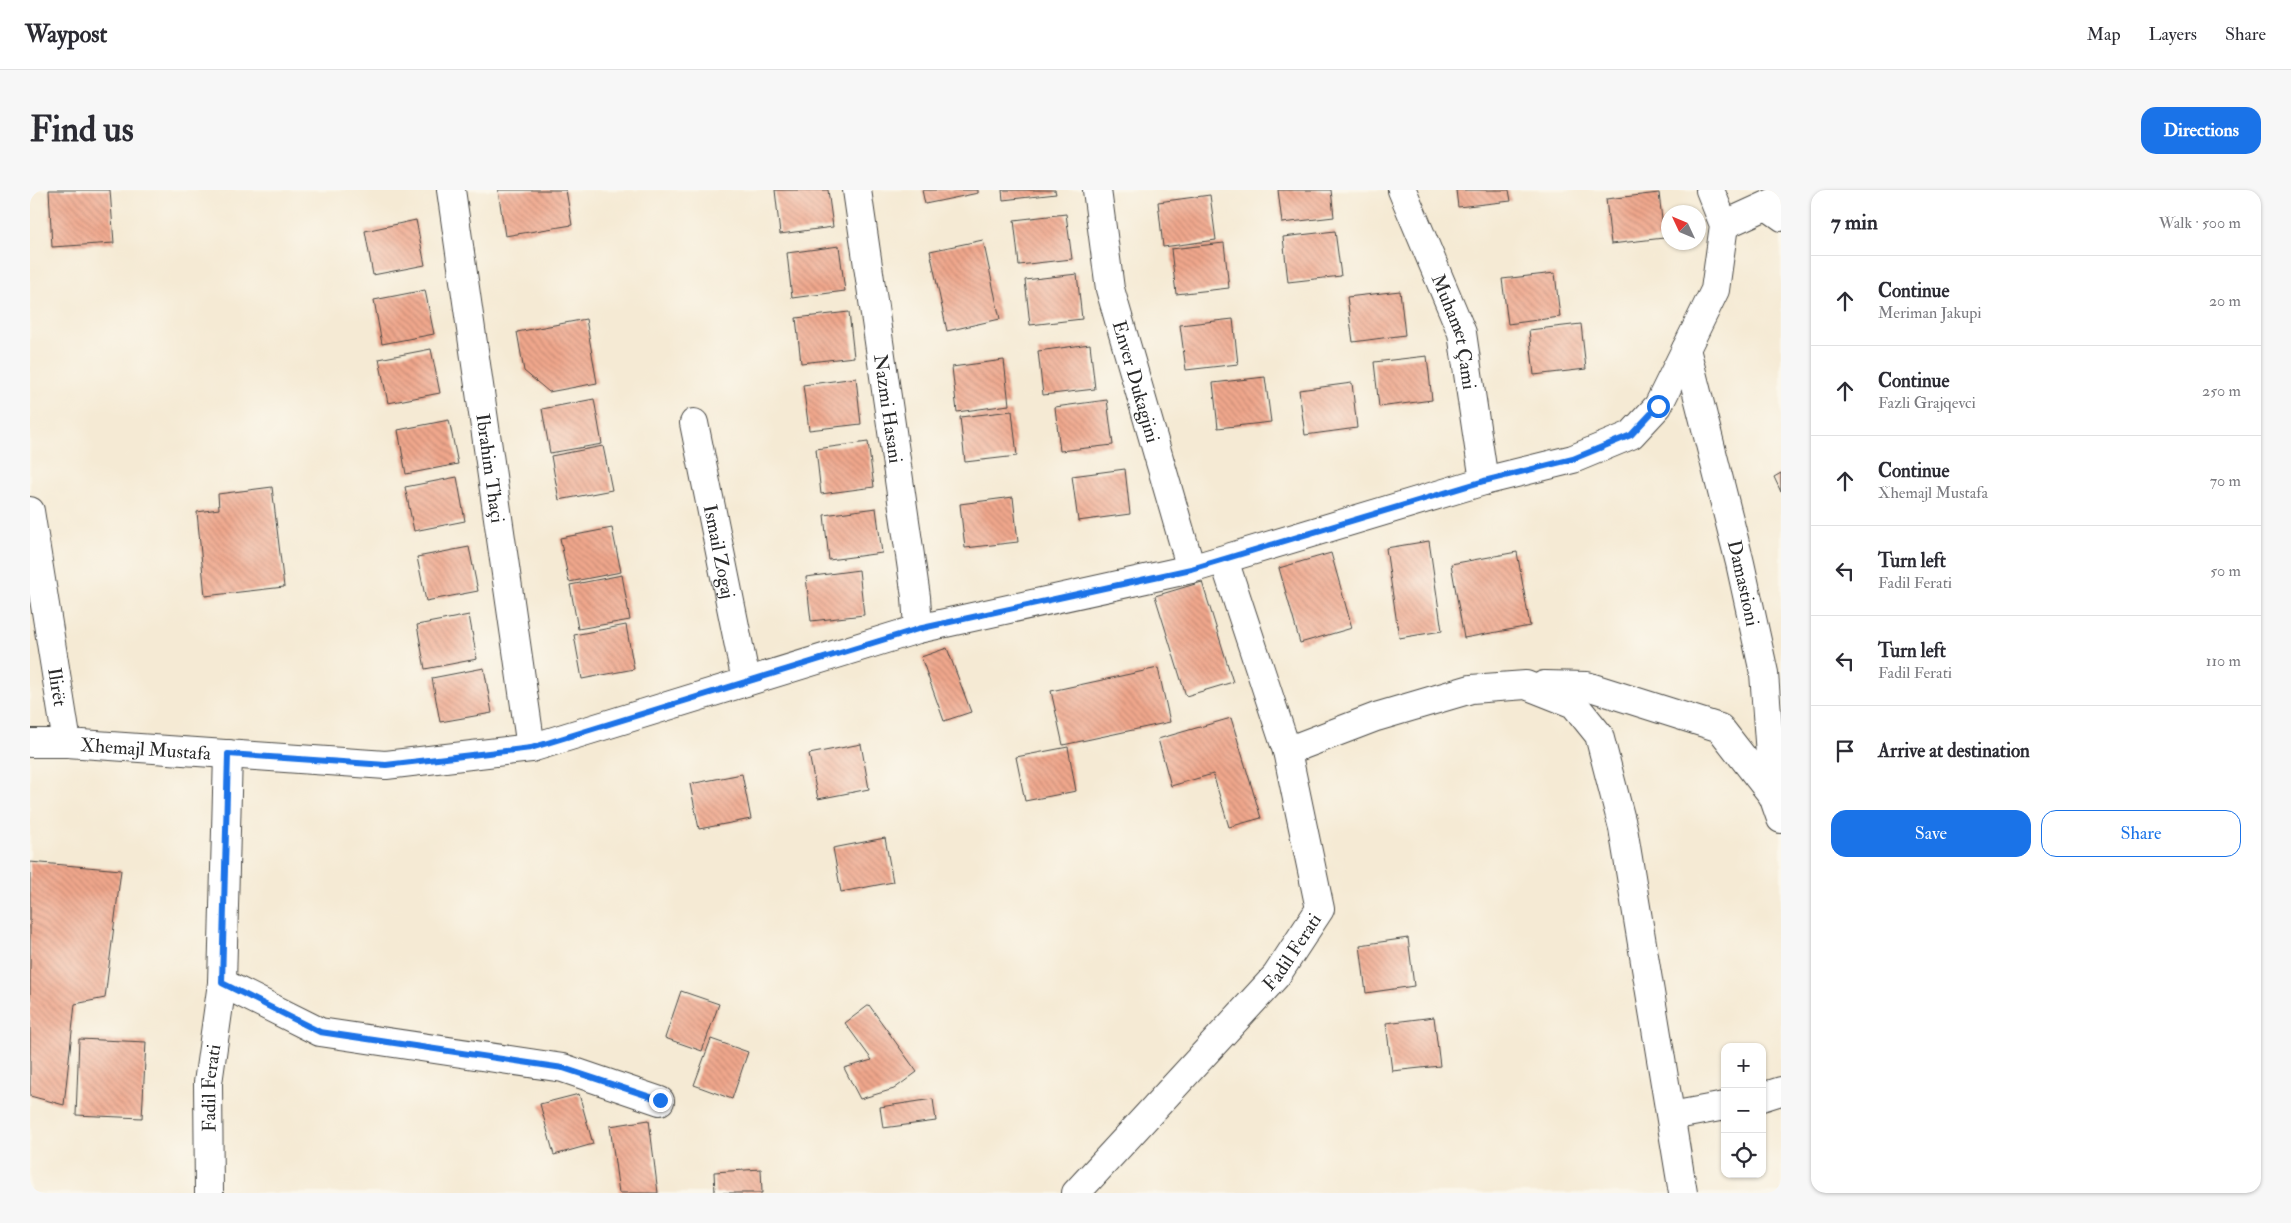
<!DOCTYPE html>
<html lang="en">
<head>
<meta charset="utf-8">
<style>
  :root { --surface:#fff; --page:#f7f7f7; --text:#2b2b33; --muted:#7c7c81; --line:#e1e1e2; --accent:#1a73e8 }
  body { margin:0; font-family:"IM FELL Double Pica",serif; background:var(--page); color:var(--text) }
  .controls { position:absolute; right:15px; bottom:15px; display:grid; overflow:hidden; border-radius:10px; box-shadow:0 1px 4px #0004 }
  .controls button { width:45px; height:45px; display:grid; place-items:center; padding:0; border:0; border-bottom:1px solid var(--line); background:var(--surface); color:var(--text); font:25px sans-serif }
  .compass { position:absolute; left:1631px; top:15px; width:45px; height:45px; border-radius:50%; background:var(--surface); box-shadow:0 1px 4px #0004; rotate:314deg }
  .stop { position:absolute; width:15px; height:15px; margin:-11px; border:4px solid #1a73e8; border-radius:50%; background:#fff }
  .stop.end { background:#1a73e8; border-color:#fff; box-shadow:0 1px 5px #0008 }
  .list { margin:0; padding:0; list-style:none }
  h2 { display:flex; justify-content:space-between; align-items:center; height:65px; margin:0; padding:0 20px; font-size:21px }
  h2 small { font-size:16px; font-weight:400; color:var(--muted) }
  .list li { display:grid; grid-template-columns:32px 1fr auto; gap:15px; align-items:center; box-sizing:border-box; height:90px; padding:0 20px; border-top:1px solid var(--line) }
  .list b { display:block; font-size:19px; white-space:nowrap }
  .list p { margin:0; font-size:16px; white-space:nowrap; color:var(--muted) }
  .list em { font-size:16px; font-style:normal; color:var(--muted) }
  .actions { display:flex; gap:10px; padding:15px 20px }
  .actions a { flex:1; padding:11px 0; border:1px solid var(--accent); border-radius:15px; text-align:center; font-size:18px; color:var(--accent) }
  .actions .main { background:var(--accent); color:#fff }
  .icon { flex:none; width:28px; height:28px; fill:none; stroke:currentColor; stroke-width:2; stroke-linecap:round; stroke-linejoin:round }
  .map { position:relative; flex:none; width:1751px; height:1003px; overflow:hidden; border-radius:15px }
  header { display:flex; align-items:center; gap:30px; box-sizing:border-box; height:70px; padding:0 25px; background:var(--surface); border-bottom:1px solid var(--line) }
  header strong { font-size:24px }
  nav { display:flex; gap:28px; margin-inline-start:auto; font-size:18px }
  .intro { display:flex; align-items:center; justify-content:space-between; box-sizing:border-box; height:120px; padding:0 30px }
  h1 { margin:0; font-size:35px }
  .button { padding:12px 22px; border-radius:15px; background:var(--accent); color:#fff; font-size:18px; font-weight:700 }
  main { display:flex; gap:30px; padding:0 30px }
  aside { flex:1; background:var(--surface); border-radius:15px; box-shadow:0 1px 4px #0004 }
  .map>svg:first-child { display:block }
  .building { fill:url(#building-back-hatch) }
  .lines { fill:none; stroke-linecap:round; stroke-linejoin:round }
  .lane-casing { stroke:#494844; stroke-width:20 }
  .street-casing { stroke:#494844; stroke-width:30 }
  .lane { stroke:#fff; stroke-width:18 }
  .street { stroke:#fff; stroke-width:28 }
  .route { stroke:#1a73e8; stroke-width:6 }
  .labels { text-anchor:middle; stroke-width:4; stroke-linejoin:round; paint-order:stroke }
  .street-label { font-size:19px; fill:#2b2b2b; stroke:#fbf7ec }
</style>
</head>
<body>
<header>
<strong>Waypost</strong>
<nav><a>Map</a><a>Layers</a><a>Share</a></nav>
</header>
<div class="intro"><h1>Find us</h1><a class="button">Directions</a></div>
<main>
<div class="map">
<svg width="1751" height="1003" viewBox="0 0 1751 1003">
  <defs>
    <pattern id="building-back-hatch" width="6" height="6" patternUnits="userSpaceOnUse" patternTransform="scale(1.25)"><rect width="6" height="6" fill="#f0a78c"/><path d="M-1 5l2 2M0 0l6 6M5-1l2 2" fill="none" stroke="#c38873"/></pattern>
  </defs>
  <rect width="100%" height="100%" fill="#fbf7ec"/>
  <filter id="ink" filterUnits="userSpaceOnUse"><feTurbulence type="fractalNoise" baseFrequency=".02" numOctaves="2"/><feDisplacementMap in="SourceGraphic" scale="10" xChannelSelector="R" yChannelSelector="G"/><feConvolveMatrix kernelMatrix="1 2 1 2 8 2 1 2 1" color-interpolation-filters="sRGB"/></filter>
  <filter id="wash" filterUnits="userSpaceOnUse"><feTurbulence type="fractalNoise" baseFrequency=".0096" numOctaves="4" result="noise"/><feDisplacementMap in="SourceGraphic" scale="20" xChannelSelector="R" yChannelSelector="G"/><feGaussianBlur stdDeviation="1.12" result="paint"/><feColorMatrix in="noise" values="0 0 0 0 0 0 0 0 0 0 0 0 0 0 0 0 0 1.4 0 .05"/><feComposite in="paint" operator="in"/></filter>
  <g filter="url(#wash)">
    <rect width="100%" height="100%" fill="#f5ead4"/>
    <g id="blocks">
      <path class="building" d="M19,0H80L84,53L22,57Z
        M468,0H536L542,35L475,46Z
        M745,0H798L803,37L750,44Z
        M892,0H948V3L895,14Z
        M972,0H1025L1026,4L973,10Z
        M1248,0H1301L1304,27L1252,33Z
        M1426,0H1479L1481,11L1428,17Z
        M1629,3L1634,48L1581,54L1576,9Z
        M1180,5L1186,50L1133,57L1128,12Z
        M1036,24L1042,69L989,75L984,30Z
        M386,30L395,75L343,85L335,41Z
        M1305,41L1311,86L1258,92L1253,47Z
        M953,50L970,129L917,141L900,61Z
        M1194,53L1199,98L1146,104L1141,59Z
        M809,56L815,101L762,108L757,63Z
        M1525,83L1530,127L1478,134L1472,89Z
        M1047,84L1052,129L1000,135L995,90Z
        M395,100L404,144L352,154L344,110Z
        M1370,101L1375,145L1323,152L1317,107Z
        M819,122L824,167L771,173L766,128Z
        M556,129L567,193L519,202L494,181L487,142Z
        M1203,129L1208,174L1156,180L1150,135Z
        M1551,134L1556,179L1504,185L1499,140Z
        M1060,154L1065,199L1013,205L1008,161Z
        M401,159L410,203L358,213L349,169Z
        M1397,166L1402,210L1349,217L1344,172Z
        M974,170L979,215L927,222L922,177Z
        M1235,187L1241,232L1188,238L1183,193Z
        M826,188L831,234L779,240L773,195Z
        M1322,193L1327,238L1275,245L1269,200Z
        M564,209L572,254L520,263L512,219Z
        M1077,210L1083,255L1030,261L1025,217Z
        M982,221L987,266L935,272L930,227Z
        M419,230L428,274L376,284L368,240Z
        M838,252L844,297L791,304L786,259Z
        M573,256L582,300L529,310L521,266Z
        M1095,279L1100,324L1048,331L1042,286Z
        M1751,283V302L1744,287Z
        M427,287L435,331L384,341L375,297Z
        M242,297L254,397L175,406L167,322L189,319L188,304Z
        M983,307L988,352L935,358L930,314Z
        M846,318L852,363L799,370L794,325Z
        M582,338L591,382L539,392L530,348Z
        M1399,351L1412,441L1369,448L1356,358Z
        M439,357L448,401L396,411L387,367Z
        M1487,362L1500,436L1434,448L1421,374Z
        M1301,363L1322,438L1270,453L1249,378Z
        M829,380L834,425L781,431L776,387Z
        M592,385L600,430L548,439L540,395Z
        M1172,392L1203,492L1156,506L1125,406Z
        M439,425L447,469L395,479L387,435Z
        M596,435L604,479L552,489L544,445Z
        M917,458L941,522L914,531L891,467Z
        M454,478L462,523L410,532L402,488Z
        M1128,478L1140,532L1033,555L1021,501Z
        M1201,528L1231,628L1199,637L1183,584L1141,596L1128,549Z
        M831,554L839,599L788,609L779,564Z
        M1038,557L1046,601L995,611L986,567Z
        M712,584L721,629L669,639L660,594Z
        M855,648L863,692L811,702L803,658Z
        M0,672L91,680L75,808L45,814L34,915L0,906Z
        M1378,748L1384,796L1336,803L1330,755Z
        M651,801L689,814L672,861L635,848Z
        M839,815L887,882L864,899L830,909L814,878L842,870L815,833Z
        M1404,827L1410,876L1362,881L1356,833Z
        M49,849L116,852L112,928L46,925Z
        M681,849L718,862L702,909L664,895Z
        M549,904L563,954L524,965L510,914Z
        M903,909L906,931L853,938L850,917Z
        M619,930L628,1003H589L580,936Z
        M731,979L732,1003H685L684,982Z"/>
    </g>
  </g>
  <g filter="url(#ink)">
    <use href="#blocks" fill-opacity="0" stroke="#494844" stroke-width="1"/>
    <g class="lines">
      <defs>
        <path id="lane" d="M1731,18L1751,32"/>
        <g id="street">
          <path id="s1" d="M421,0L501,558"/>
          <path id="s2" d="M827,0L886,407L888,439"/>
          <path id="s3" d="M1067,0L1080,99L1161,379"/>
          <path id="s4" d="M1372,0L1432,143L1454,291"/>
          <path d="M1694,35L1751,9"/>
          <path id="s5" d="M1656,159L1710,373L1734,483L1743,606L1751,629"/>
          <path id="s6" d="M664,233L716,491"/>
          <path id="s7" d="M0,321L37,553"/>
          <path d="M1514,495L1557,496L1690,538L1743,606"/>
          <path id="s8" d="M0,553H37L356,575L501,558L888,439L1161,379L1454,291L1543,269L1601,245L1628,216L1685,100L1694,35L1680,0"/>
          <path d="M1257,561L1346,527L1441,499L1496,495L1544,514L1569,545L1593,638L1653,1003"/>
          <path d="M192,793L290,842L533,878L630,911"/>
          <path d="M1732,907L1751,901"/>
          <path d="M1641,926L1695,916"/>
          <path id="s9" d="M179,1003L178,893L192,793L198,564"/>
          <path id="s10" d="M1046,1003L1246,786L1290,719L1257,561L1194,370"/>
        </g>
      </defs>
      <use href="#lane" class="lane-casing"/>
      <use href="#street" class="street-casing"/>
      <use href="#lane" class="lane"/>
      <use href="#street" class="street"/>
    </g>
  </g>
  <g class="lines" filter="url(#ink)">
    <path class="route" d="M630,910L533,878L290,842L192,793L198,564L356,575L501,558L888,439L1161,379L1454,291L1543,269L1601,245L1628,216"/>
  </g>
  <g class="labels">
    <g class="street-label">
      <text dy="7" stroke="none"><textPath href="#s4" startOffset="152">Muhamet Çami</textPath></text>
      <text dy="7" stroke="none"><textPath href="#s3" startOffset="196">Enver Dukagjini</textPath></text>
      <text dy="7" stroke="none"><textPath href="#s2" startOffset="221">Nazmi Hasani</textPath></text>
      <text dy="7" stroke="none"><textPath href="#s1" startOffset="281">Ibrahim Thaçi</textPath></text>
      <text dy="7" stroke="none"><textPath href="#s6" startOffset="131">Ismail Zogaj</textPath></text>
      <text dy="7" stroke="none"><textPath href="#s5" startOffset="241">Damastioni</textPath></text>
      <text dy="7" stroke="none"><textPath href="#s7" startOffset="178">Ilirët</textPath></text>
      <text dy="7" stroke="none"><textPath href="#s8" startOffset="116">Xhemajl Mustafa</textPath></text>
      <text dy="7" stroke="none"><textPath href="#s10" startOffset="324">Fadil Ferati</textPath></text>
      <text dy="7" stroke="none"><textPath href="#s9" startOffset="105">Fadil Ferati</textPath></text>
    </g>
  </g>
</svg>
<div class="controls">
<button>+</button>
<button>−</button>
<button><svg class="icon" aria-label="locate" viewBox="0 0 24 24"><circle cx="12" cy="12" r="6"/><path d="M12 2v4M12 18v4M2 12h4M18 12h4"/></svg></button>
</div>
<svg class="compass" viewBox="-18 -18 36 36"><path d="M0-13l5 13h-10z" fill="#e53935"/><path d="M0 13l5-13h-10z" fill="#7c7c81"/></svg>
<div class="stop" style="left:1628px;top:216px"></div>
<div class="stop end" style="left:630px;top:910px"></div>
</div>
<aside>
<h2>7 min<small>Walk · 500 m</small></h2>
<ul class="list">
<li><svg class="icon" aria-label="ahead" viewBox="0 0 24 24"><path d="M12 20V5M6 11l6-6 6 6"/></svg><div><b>Continue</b><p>Meriman Jakupi</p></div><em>20 m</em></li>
<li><svg class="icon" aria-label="ahead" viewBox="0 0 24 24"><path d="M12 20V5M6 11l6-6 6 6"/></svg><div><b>Continue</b><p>Fazli Grajqevci</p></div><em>250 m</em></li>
<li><svg class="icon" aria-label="ahead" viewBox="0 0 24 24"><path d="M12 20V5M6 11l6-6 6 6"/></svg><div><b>Continue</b><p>Xhemajl Mustafa</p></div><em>70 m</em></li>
<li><svg class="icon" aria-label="left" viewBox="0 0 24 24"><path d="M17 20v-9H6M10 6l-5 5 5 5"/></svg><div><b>Turn left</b><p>Fadil Ferati</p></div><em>50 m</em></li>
<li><svg class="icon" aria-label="left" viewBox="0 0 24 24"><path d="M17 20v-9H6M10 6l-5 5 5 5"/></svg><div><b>Turn left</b><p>Fadil Ferati</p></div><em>110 m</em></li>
<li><svg class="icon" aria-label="arrive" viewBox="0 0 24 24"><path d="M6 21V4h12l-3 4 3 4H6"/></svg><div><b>Arrive at destination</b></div></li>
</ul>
<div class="actions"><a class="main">Save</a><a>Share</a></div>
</aside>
</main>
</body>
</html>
